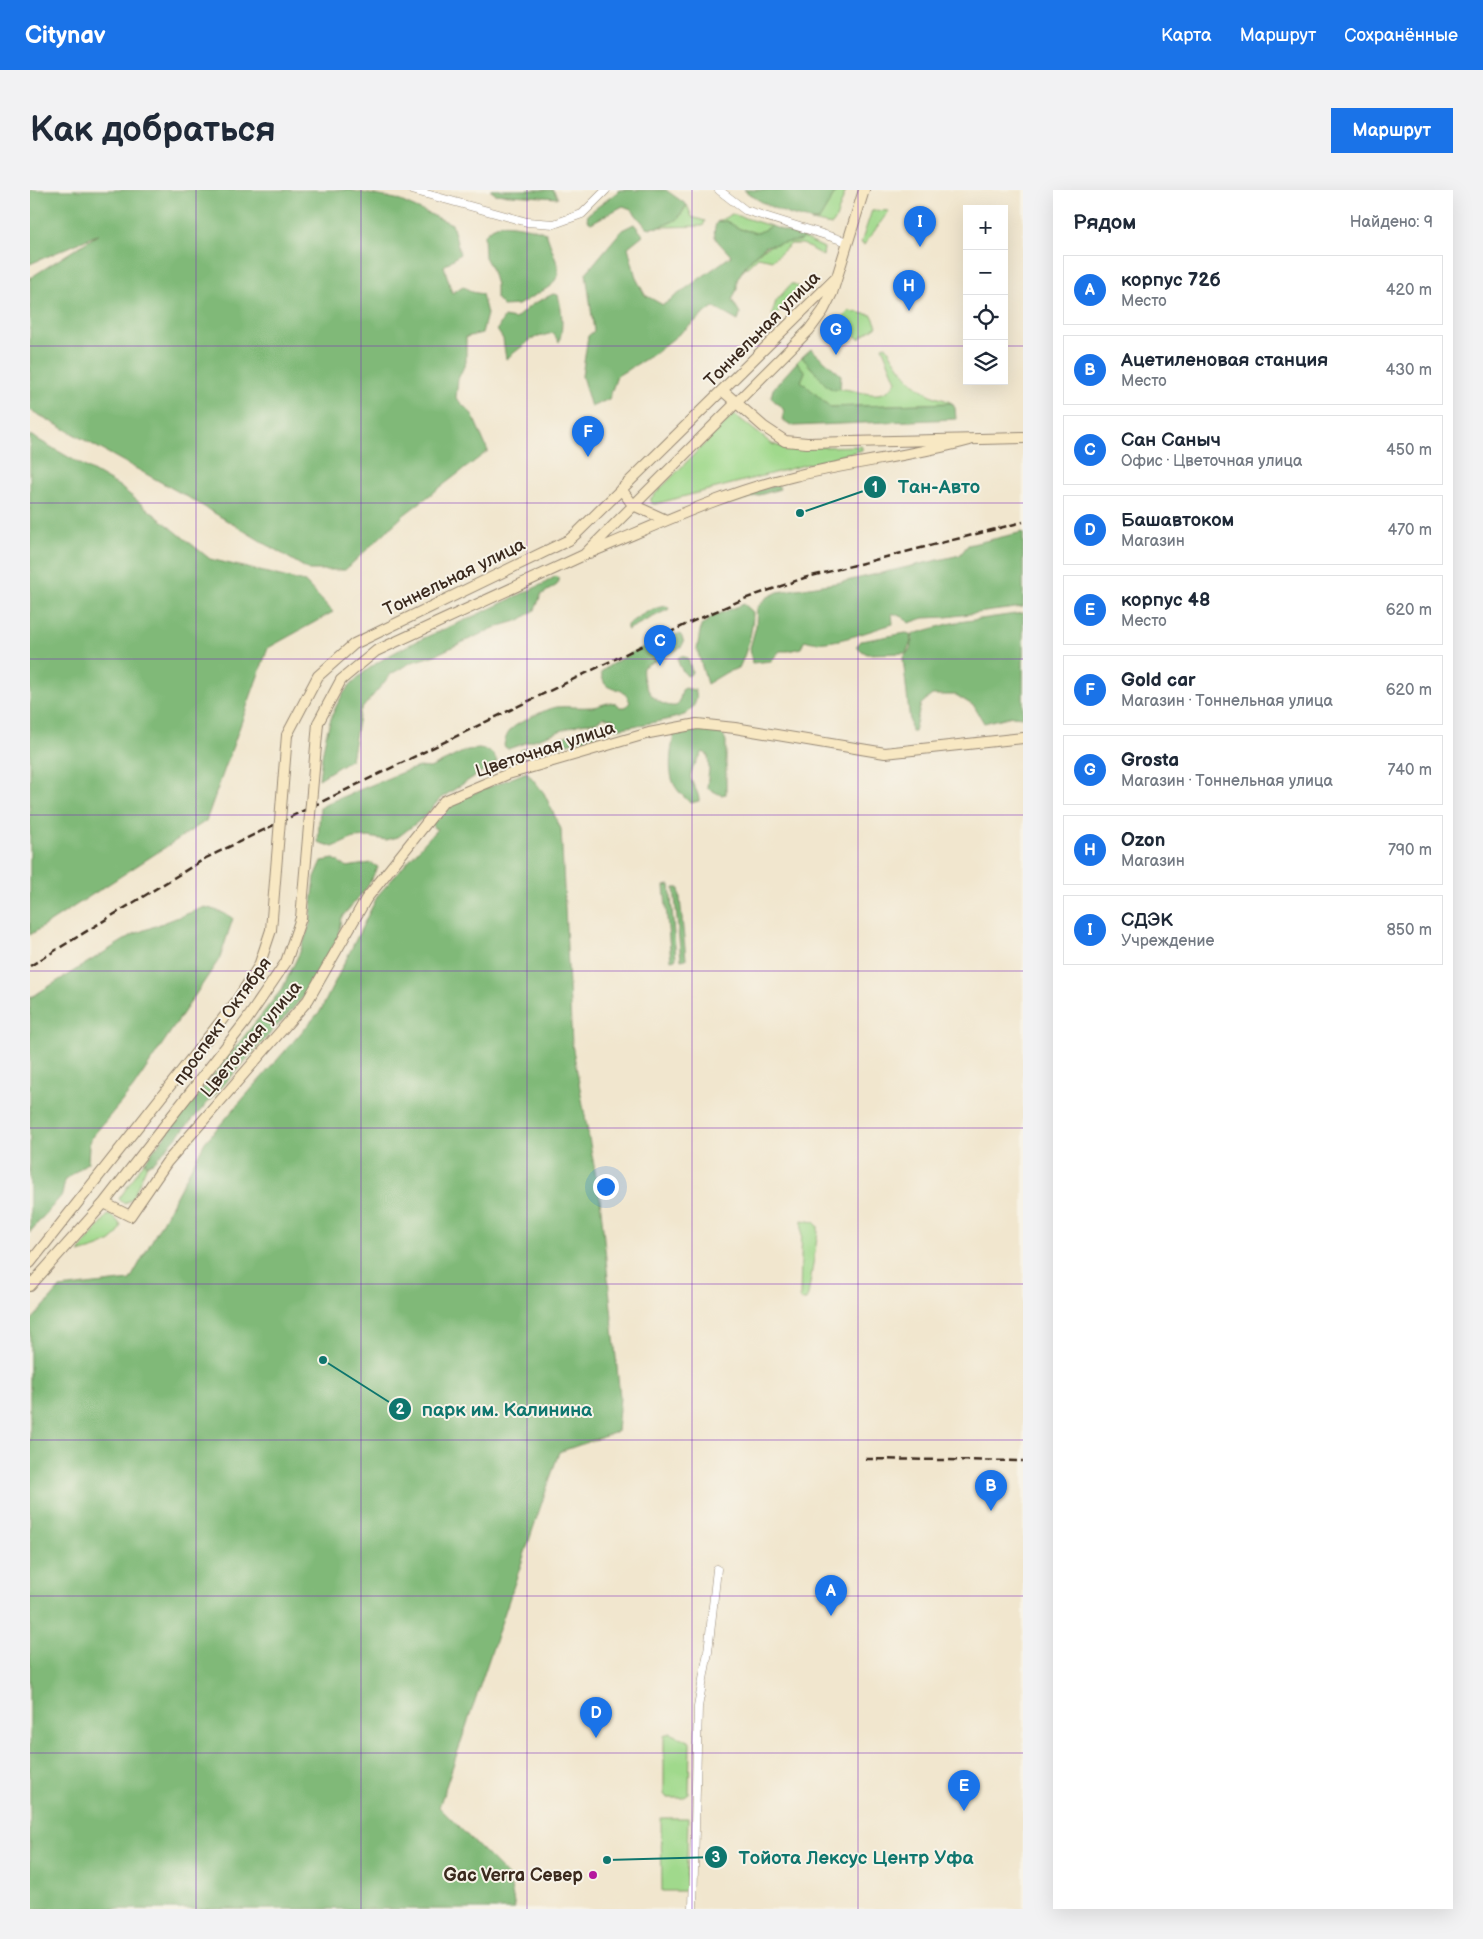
<!DOCTYPE html>
<html lang="ru">
<head>
<meta charset="utf-8">
<style>
  :root { --surface:#fff; --page:#f2f2f3; --text:#1f2937; --muted:#747a83; --line:#e0e1e3; --accent:#1a73e8 }
  body { margin:0; font-family:"Balsamiq Sans",sans-serif; background:var(--page); color:var(--text) }
  .controls { position:absolute; right:15px; top:15px; display:grid; overflow:hidden; border-radius:0px; box-shadow:0 5px 20px #0002 }
  .controls button { width:45px; height:45px; display:grid; place-items:center; padding:0; border:0; border-bottom:1px solid var(--line); background:var(--surface); color:var(--text); font:25px sans-serif }
  .you { position:absolute; left:575px; top:996px; width:18px; height:18px; margin:-12px; border:4px solid #fff; border-radius:50%; background:#1a73e8; box-shadow:0 0 0 8px #1a73e833 }
  .badge { display:grid; place-items:center; width:32px; height:32px; border-radius:50%; background:var(--accent); color:#fff; font-size:16px; font-weight:700 }
  .pin { position:absolute; translate:-50% -41px; filter:drop-shadow(0 1px 2px #0008) }
  .pin::after { content:''; position:absolute; top:26px; width:18px; height:15px; background:inherit; clip-path:polygon(0 0,100% 0,50% 100%) }
  .list { margin:0; padding:0; list-style:none }
  h2 { display:flex; justify-content:space-between; align-items:center; height:65px; margin:0; padding:0 20px; font-size:21px }
  h2 small { font-size:16px; font-weight:400; color:var(--muted) }
  .list li { display:grid; grid-template-columns:32px 1fr auto; gap:15px; align-items:center; box-sizing:border-box; height:70px; margin:0 10px 10px; padding:0 10px; border:1px solid var(--line); border-radius:0px }
  .list b { display:block; font-size:19px; white-space:nowrap }
  .list p { margin:0; font-size:16px; white-space:nowrap; color:var(--muted) }
  .list em { font-size:16px; font-style:normal; color:var(--muted) }
  .icon { flex:none; width:28px; height:28px; fill:none; stroke:currentColor; stroke-width:2; stroke-linecap:round; stroke-linejoin:round }
  .map { position:relative; flex:none; width:993px; height:1719px; overflow:hidden; border-radius:0px }
  header { display:flex; align-items:center; gap:30px; box-sizing:border-box; height:70px; padding:0 25px; background:var(--accent); color:#fff }
  header strong { font-size:24px }
  nav { display:flex; gap:28px; margin-inline-start:auto; font-size:18px }
  .intro { display:flex; align-items:center; justify-content:space-between; box-sizing:border-box; height:120px; padding:0 30px }
  h1 { margin:0; font-size:35px }
  .button { padding:12px 22px; border-radius:0px; background:var(--accent); color:#fff; font-size:18px; font-weight:700 }
  main { display:flex; gap:30px; padding:0 30px }
  aside { flex:1; background:var(--surface); border-radius:0px; box-shadow:0 5px 20px #0002 }
  .map>svg:first-child { display:block }
  .green { fill:#a0d98c; stroke:#6e8255 }
  .forest { fill:#80b978; stroke:#5e724b }
  .lines { fill:none; stroke-linecap:round; stroke-linejoin:round }
  .street-casing { stroke:#968876; stroke-width:9 }
  .secondary-casing { stroke:#968876; stroke-width:12 }
  .street { stroke:#fff; stroke-width:8 }
  .secondary { stroke:#f8e8c3; stroke-width:10 }
  .rail { stroke:#3b2a1e; stroke-width:2.5; stroke-dasharray:8 4; stroke-linecap:butt }
  .secondary-bridge-casing { stroke:#968876; stroke-width:12; stroke-linecap:butt }
  .secondary-bridge { stroke:#f8e8c3; stroke-width:10 }
  .grid { fill:none; stroke:#7b2cbf; stroke-width:1; stroke-opacity:0.55 }
  .poi-dot { fill:#b5179e; stroke:#f7f3e8; stroke-width:2 }
  .labels { text-anchor:middle; stroke-width:4; stroke-linejoin:round; paint-order:stroke }
  .street-label { font-size:18px; fill:#3b2a1e; stroke:#f7f3e8 }
  .poi-label { font-size:18px; font-weight:bold; fill:#3b2a1e; stroke:#f7f3e8; text-anchor:end }
  .leader { fill:none; stroke:#0f766e; stroke-width:2 }
  .callout-dot { fill:#0f766e; stroke:#f7f3e8; stroke-width:2 }
  .mark-label { font-size:15px; text-anchor:middle; font-weight:bold; fill:#fff }
  .callout-label { font-size:19px; text-anchor:middle; font-weight:bold; fill:#0f766e; stroke:#f7f3e8; stroke-width:4; stroke-linejoin:round; paint-order:stroke }
</style>
</head>
<body>
<header>
<strong>Citynav</strong>
<nav><a>Карта</a><a>Маршрут</a><a>Сохранённые</a></nav>
</header>
<div class="intro"><h1>Как добраться</h1><a class="button">Маршрут</a></div>
<main>
<div class="map">
<svg width="993" height="1719" viewBox="0 0 993 1719">
  <rect width="100%" height="100%" fill="#f7f3e8"/>
  <filter id="ink" filterUnits="userSpaceOnUse"><feTurbulence type="fractalNoise" baseFrequency=".02" numOctaves="2"/><feDisplacementMap in="SourceGraphic" scale="10" xChannelSelector="R" yChannelSelector="G"/><feConvolveMatrix kernelMatrix="1 2 1 2 8 2 1 2 1" color-interpolation-filters="sRGB"/></filter>
  <filter id="wash" filterUnits="userSpaceOnUse"><feTurbulence type="fractalNoise" baseFrequency=".0096" numOctaves="4" result="noise"/><feDisplacementMap in="SourceGraphic" scale="20" xChannelSelector="R" yChannelSelector="G"/><feGaussianBlur stdDeviation="1.12" result="paint"/><feColorMatrix in="noise" values="0 0 0 0 0 0 0 0 0 0 0 0 0 0 0 0 0 1.4 0 .05"/><feComposite in="paint" operator="in"/></filter>
  <g filter="url(#wash)">
    <rect width="100%" height="100%" fill="#f1e6ce"/>
    <path class="green" d="M807,0H816L805,31L802,35L781,31L789,30Z
      M657,15L662,27L675,31L673,36L630,37L648,29Z
      M842,20L859,21L834,55L831,53Z
      M702,24L741,36L728,43L710,39L696,31L687,32Z
      M771,47L794,58L793,66L773,54H761L743,70L728,67L711,83C723,63 738,53 761,51C766,50 768,52 772,50Z
      M761,94H764L771,98L744,127L742,124L746,111Z
      M819,121L842,125L847,136L829,149L809,132Z
      M856,156C870,178 879,194 903,206C909,209 916,209 922,213L800,217L771,191L775,182L767,172L772,167L781,178L804,199C824,196 853,217 866,191L852,157Z
      M704,224L742,254L755,258L831,256L832,258V260L625,314L621,313V308Z
      M115,971L117,975L102,1009L94,1014L89,1009Z
      M78,1025C85,1027 87,1030 91,1036C87,1054 65,1058 49,1063L52,1057Z
      M772,1030L784,1032L788,1036V1042L778,1106L776,1110H772L770,1109Z
      M640,1543L659,1551L660,1553L659,1604L653,1608H637L634,1604V1546Z
      M631,1628H658L656,1701H632Z"/>
    <path class="forest" d="M0,0H318L366,9L422,34L430,64L414,76L422,103L433,96L442,102L452,104L457,124L452,143L436,147V172L428,189L426,208L442,224L458,261L375,324L315,380H279L156,306L0,220V88L69,44L0,74Z
      M460,0H523L528,8L465,4Z
      M590,0H636L657,15L648,29L630,37L617,38L601,19L593,16L561,33L557,30L558,24Z
      M714,0H807L789,30C767,31 731,14 714,0Z
      M696,31L710,39L728,43L741,36L771,47L773,50L736,56L725,65L715,76L707,90V99L702,110L710,123L708,131L683,117L624,164L587,186L579,209L561,217L552,186L558,146L564,141L556,83L592,40L604,34L613,45L598,57L606,88L615,105L633,115L701,66C691,53 679,49 687,32Z
      M471,34C487,35 501,37 516,43L528,76V86L521,96L488,115L473,116L466,108V95L461,78L455,67L454,45L462,38Z
      M523,104L528,105C532,120 534,137 529,152L523,143L503,148L476,169L473,149L467,140L474,127L485,129L501,115Z
      M781,159L811,185L810,198L804,200L797,196L772,167Z
      M767,172L775,182L771,191L800,217L922,213L925,218L926,229L764,236L752,230L754,221C751,214 745,213 741,207L743,199Z
      M0,245L89,296L180,369L275,392L303,422L238,458L176,631L0,745Z
      M748,295L750,299L694,315L693,310Z
      M993,342V417L916,427L894,428L879,433L873,427L862,423L863,434C840,440 797,459 775,450L771,458L758,461H750L741,471L722,473L720,458L726,436L727,418L736,408L748,402L812,392L930,365L938,355Z
      M526,386L529,389L527,395L511,405L505,420L490,430L466,437L405,465L382,472L361,484L330,521L321,569L289,589C293,557 298,518 322,493C349,466 389,450 424,435C454,422 484,407 513,394Z
      M714,414L723,422C723,441 717,461 709,478L697,482L677,494L667,459L671,436L683,426Z
      M637,416L639,419L597,440V435C609,426 623,417 637,416Z
      M993,423V527L982,526L954,533L944,516L926,505H902L891,514L884,541H881L873,468L880,459L883,444L922,433Z
      M876,443L880,444L881,452L876,463L837,464L826,457L831,451Z
      M650,444C654,450 655,453 650,458L613,477C610,495 626,518 646,516L649,513L652,500L655,498L665,500C669,509 664,518 656,524C648,529 597,537 585,539L583,529L574,527L566,532L550,534L478,559L474,556C475,548 478,541 485,536C494,530 516,519 527,517C539,516 550,518 562,517C573,516 581,508 590,517H596L600,512C591,493 583,503 575,494C573,491 572,486 571,482C583,471 634,445 650,444Z
      M651,466L658,468L662,482L660,485L657,486C652,480 648,476 648,468Z
      M561,538L567,541V545L491,568L488,565L491,560Z
      M670,538L692,542L696,551V604L691,605L677,598L679,579L678,565L673,562C668,570 657,583 662,592C665,599 669,603 669,611L661,613C655,608 649,603 645,596C637,582 641,557 645,542Z
      M449,559C459,560 464,562 467,572L411,608L393,628L368,647L356,650L339,647L324,648L303,657L288,652L290,618L300,612L373,582L389,577L400,578L437,560Z
      M497,582L514,603L531,639L542,854L570,1009L590,1207L587,1242L529,1262L409,1617L479,1687L485,1719H0V1132L30,1098L100,1090L124,1047L175,952L291,820L348,705L407,639L404,638L401,633L419,613Z
      M304,669L317,677L341,673L348,677L336,699L311,728L308,747L277,803L123,973L117,975L115,971L252,799L270,762L280,734L285,687L292,671Z
      M640,695L646,769L641,770L634,696Z
      M644,698H649L656,769L651,770Z
      M175,717L191,722L203,728L190,768L103,898L62,947L59,955L58,972L35,990L32,1005L0,1042V808L104,744Z"/>
  </g>
  <g filter="url(#ink)">
    <g class="lines">
      <defs>
        <path id="street" d="M382,0L497,32L524,34L552,24L576,0
          M689,0L715,20L818,52
          M663,1719L668,1517L678,1462L687,1379"/>
        <path id="secondary" d="M693,201L734,237L755,251L777,253L993,248
          M591,299L603,315L636,330
          M559,363C627,335 693,303 765,286C823,272 882,266 940,250
          M288,533L311,490L346,461L554,365L779,140L793,121L802,103L834,0
          M257,545L288,486L324,454L539,350L547,343L805,89
          M74,1013L100,1026L137,972L278,810L336,709L414,611L478,584L619,543L667,534L705,538L855,563L993,548
          M0,1073L206,812L229,776L241,740
          M0,1096L74,1013L216,831L256,772L271,728"/>
      </defs>
      <use href="#street" class="street-casing"/>
      <use href="#secondary" class="secondary-casing"/>
      <use href="#street" class="street"/>
      <use href="#secondary" class="secondary"/>
      <path class="rail" d="M0,776L176,668L659,433L714,409L774,388L993,332
        M835,1269L993,1271"/>
      <defs>
        <path id="secondary-bridge" d="M271,728L288,533
          M241,740L257,545"/>
      </defs>
      <use href="#secondary-bridge" class="secondary-bridge-casing"/>
      <use href="#secondary-bridge" class="secondary-bridge"/>
    </g>
  </g>
  <path class="grid" d="M166,0V1719M331,0V1719M497,0V1719M662,0V1719M828,0V1719M0,156H937M974,156H993M0,313H993M0,469H993M0,625H993M0,781H993M0,938H993M0,1094H993M0,1250H993M0,1406H993M0,1563H993"/>
  <circle class="poi-dot" cx="563" cy="1685" r="5"/>
  <g class="labels">
    <g class="street-label">
      <text transform="translate(732 139) rotate(-45)" y="6">Тоннельная улица</text>
      <text transform="translate(424 387) rotate(-26)" y="6">Тоннельная улица</text>
      <text transform="translate(515 559) rotate(-18)" y="6">Цветочная улица</text>
      <text transform="translate(192 831) rotate(-54)" y="6">проспект Октября</text>
      <text transform="translate(221 849) rotate(-50)" y="6">Цветочная улица</text>
    </g>
    <g class="poi-label">
      <text x="553" y="1691">Gac Verra Север</text>
    </g>
  </g>
  <path class="leader" d="M770 323L845 297M293 1170L370 1219M577 1670L686 1667"/>
  <g class="callout-dot">
    <circle cx="770" cy="323" r="5"/>
    <circle cx="293" cy="1170" r="5"/>
    <circle cx="577" cy="1670" r="5"/>
    <circle cx="845" cy="297" r="12"/>
    <circle cx="370" cy="1219" r="12"/>
    <circle cx="686" cy="1667" r="12"/>
  </g>
  <g class="mark-label">
    <text x="845" y="302">1</text>
    <text x="370" y="1224">2</text>
    <text x="686" y="1672">3</text>
  </g>
  <g class="callout-label">
    <text x="909" y="303">Тан-Авто</text>
    <text x="477" y="1226">парк им. Калинина</text>
    <text x="826" y="1674">Тойота Лексус Центр Уфа</text>
  </g>
</svg>
<div class="controls">
<button>+</button>
<button>−</button>
<button><svg class="icon" aria-label="locate" viewBox="0 0 24 24"><circle cx="12" cy="12" r="6"/><path d="M12 2v4M12 18v4M2 12h4M18 12h4"/></svg></button>
<button><svg class="icon" aria-label="layers" viewBox="0 0 24 24"><path d="M12 4l9 5-9 5-9-5zM3 14l9 5 9-5"/></svg></button>
</div>
<div class="you"></div>
<div class="pin badge" style="left:801px;top:1426px">A</div>
<div class="pin badge" style="left:961px;top:1321px">B</div>
<div class="pin badge" style="left:630px;top:476px">C</div>
<div class="pin badge" style="left:566px;top:1548px">D</div>
<div class="pin badge" style="left:934px;top:1621px">E</div>
<div class="pin badge" style="left:558px;top:267px">F</div>
<div class="pin badge" style="left:806px;top:165px">G</div>
<div class="pin badge" style="left:879px;top:121px">H</div>
<div class="pin badge" style="left:890px;top:57px">I</div>
</div>
<aside>
<h2>Рядом<small>Найдено: 9</small></h2>
<ul class="list">
<li><span class="badge">A</span><div><b>корпус 72б</b><p>Место</p></div><em>420 m</em></li>
<li><span class="badge">B</span><div><b>Ацетиленовая станция</b><p>Место</p></div><em>430 m</em></li>
<li><span class="badge">C</span><div><b>Сан Саныч</b><p>Офис · Цветочная улица</p></div><em>450 m</em></li>
<li><span class="badge">D</span><div><b>Башавтоком</b><p>Магазин</p></div><em>470 m</em></li>
<li><span class="badge">E</span><div><b>корпус 48</b><p>Место</p></div><em>620 m</em></li>
<li><span class="badge">F</span><div><b>Gold car</b><p>Магазин · Тоннельная улица</p></div><em>620 m</em></li>
<li><span class="badge">G</span><div><b>Grosta</b><p>Магазин · Тоннельная улица</p></div><em>740 m</em></li>
<li><span class="badge">H</span><div><b>Ozon</b><p>Магазин</p></div><em>790 m</em></li>
<li><span class="badge">I</span><div><b>СДЭК</b><p>Учреждение</p></div><em>850 m</em></li>
</ul>
</aside>
</main>
</body>
</html>
